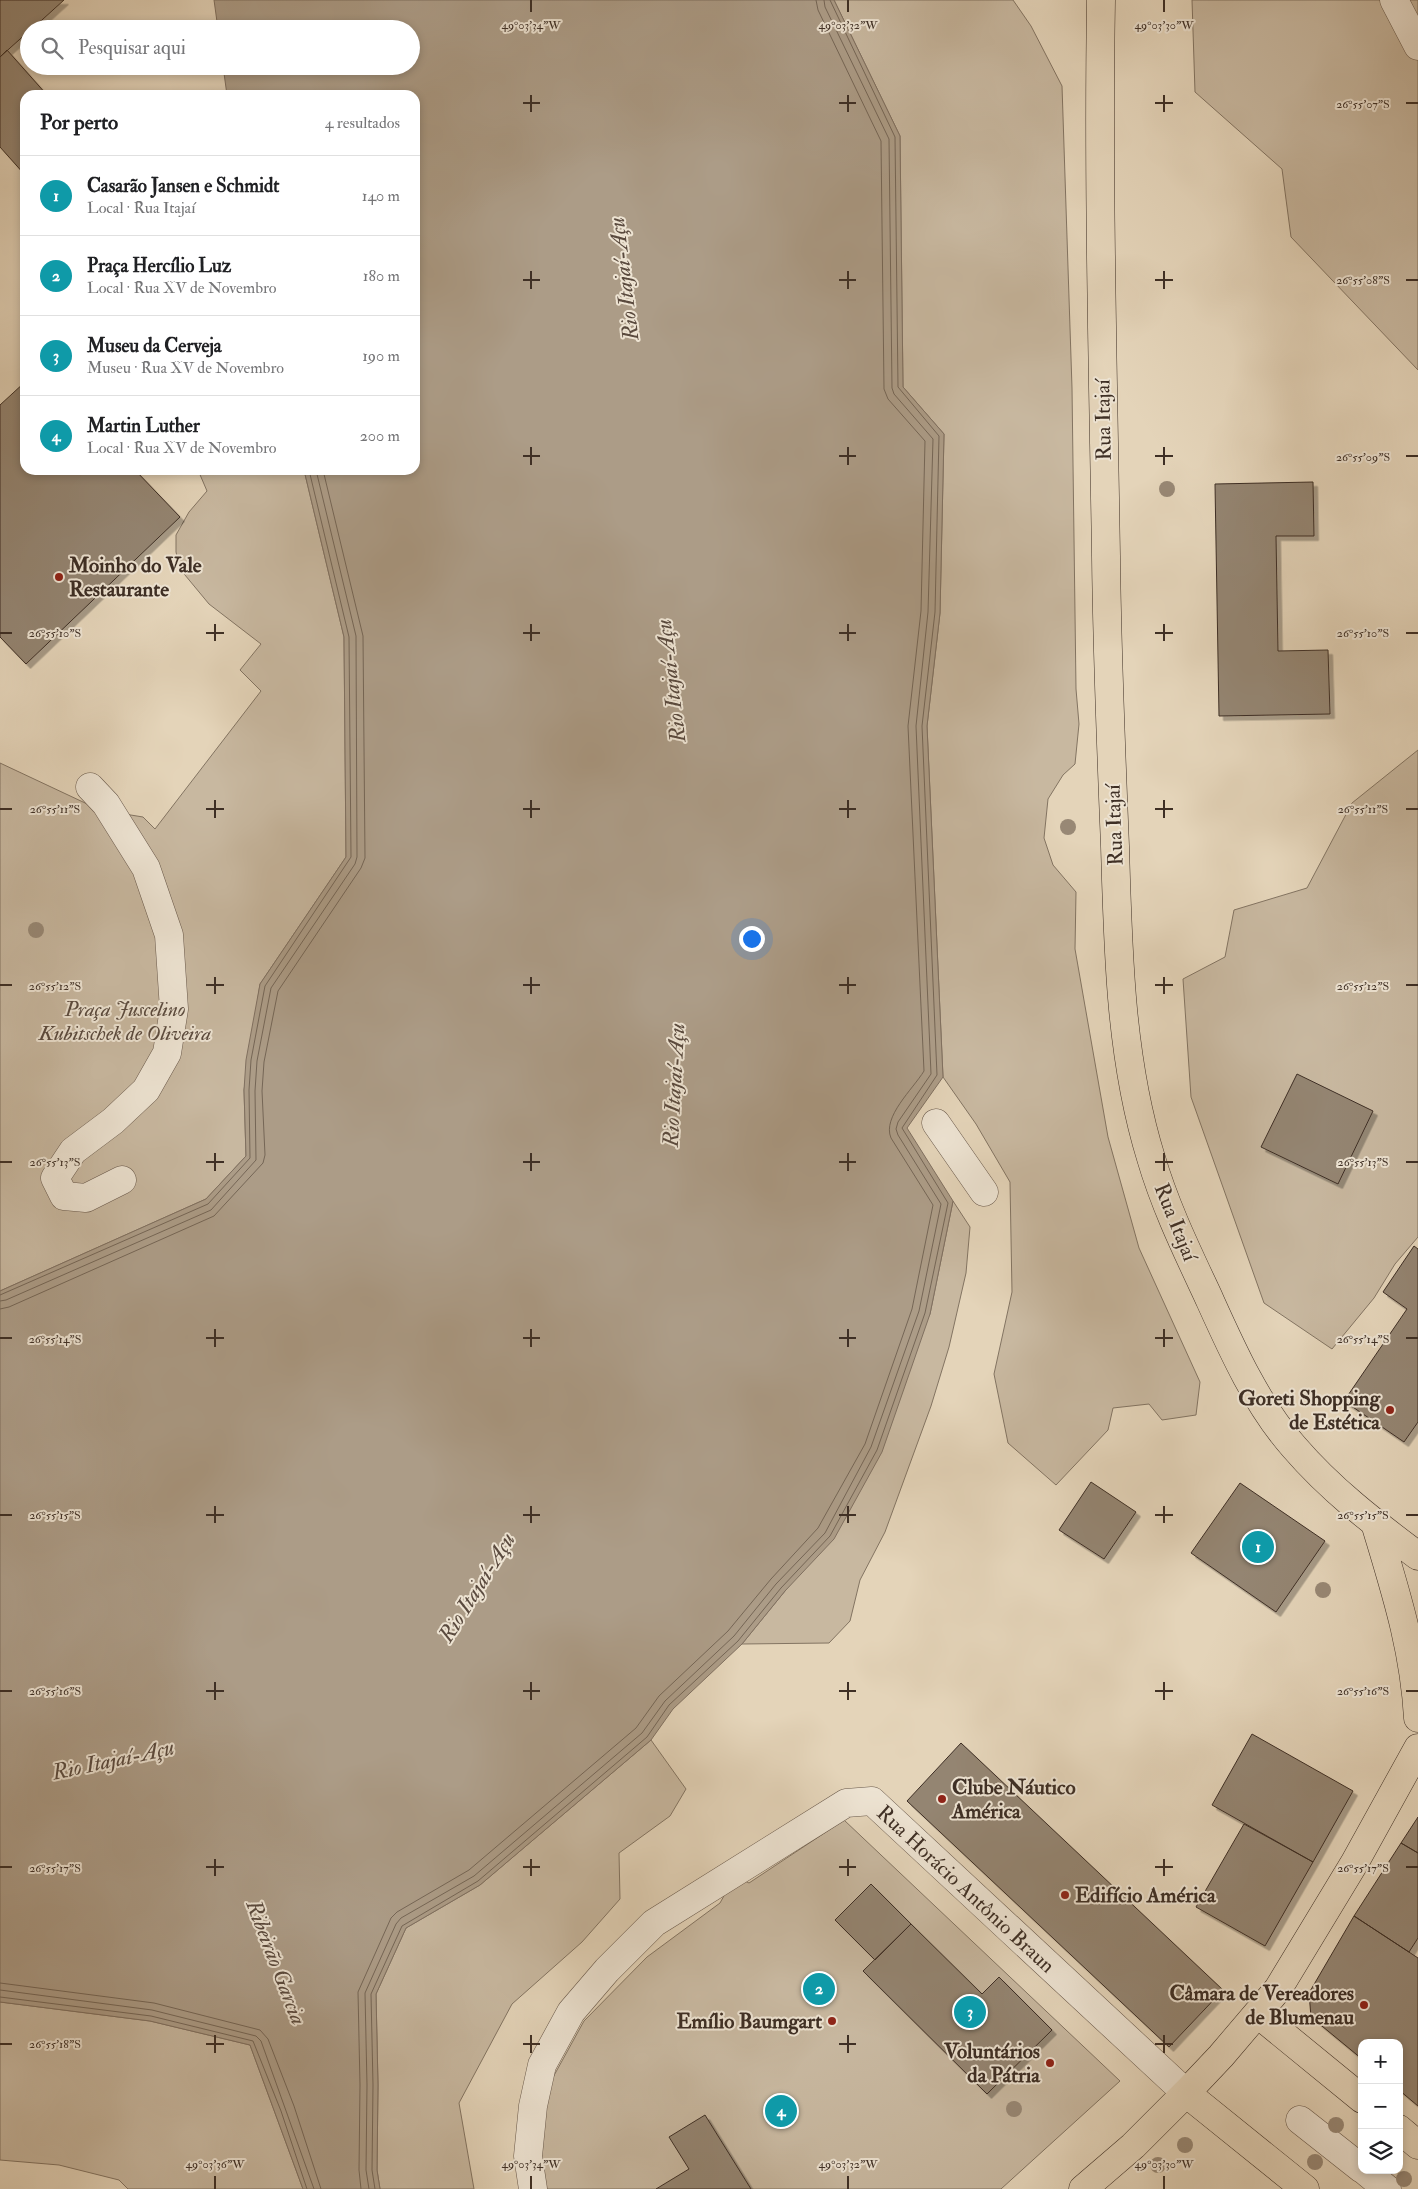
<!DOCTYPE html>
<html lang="pt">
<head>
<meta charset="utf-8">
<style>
  :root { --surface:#fff; --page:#f2f2f2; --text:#202124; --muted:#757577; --line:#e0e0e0; --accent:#8f2418 }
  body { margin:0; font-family:"IM FELL Double Pica",serif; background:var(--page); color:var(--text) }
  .controls { position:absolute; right:15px; bottom:15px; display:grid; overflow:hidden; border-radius:10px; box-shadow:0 2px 8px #0003 }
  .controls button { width:45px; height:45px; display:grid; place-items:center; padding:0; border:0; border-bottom:1px solid var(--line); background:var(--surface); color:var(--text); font:25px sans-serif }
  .you { position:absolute; left:751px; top:938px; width:18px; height:18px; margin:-12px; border:4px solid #fff; border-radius:50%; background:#1a73e8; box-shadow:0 0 0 8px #1a73e833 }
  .badge { display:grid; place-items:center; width:32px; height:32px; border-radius:50%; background:var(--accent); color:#fff; font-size:16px; font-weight:700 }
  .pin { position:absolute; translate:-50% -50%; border:2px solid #fff; box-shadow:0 1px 5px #0006 }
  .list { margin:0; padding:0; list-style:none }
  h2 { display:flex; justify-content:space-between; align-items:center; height:65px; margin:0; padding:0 20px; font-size:21px }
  h2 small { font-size:16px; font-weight:400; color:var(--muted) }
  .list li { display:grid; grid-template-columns:32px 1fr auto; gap:15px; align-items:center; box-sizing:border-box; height:80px; padding:0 20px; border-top:1px solid var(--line) }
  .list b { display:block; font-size:19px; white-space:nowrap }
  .list p { margin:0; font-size:16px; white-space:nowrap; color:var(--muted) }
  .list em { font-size:16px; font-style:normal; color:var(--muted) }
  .icon { flex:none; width:28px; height:28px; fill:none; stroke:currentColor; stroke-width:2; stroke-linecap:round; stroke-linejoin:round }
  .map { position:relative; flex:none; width:1418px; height:2189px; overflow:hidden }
  .search { position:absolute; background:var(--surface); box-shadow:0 2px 8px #0003; left:20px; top:20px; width:400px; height:55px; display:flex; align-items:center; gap:12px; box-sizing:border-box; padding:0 18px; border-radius:28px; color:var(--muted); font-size:19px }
  .panel { position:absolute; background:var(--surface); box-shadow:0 2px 8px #0003; left:20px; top:90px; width:400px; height:385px; border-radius:15px }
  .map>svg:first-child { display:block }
  .green { fill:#c8b8a0; stroke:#837462 }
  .water { fill:#ac9c87; stroke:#807060 }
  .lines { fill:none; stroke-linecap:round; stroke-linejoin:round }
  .shore { stroke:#756656; stroke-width:1 }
  .building { fill:#948572; stroke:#3e2f25; filter:url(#shadow) }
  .minor-casing { stroke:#68584a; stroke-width:29 }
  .major-casing { stroke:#3e2f25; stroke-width:29 }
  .minor { stroke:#ede3d2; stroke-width:28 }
  .major { stroke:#e4d4b9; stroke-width:28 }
  .tree { fill:#988875 }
  .ticks { fill:none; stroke:#3e2f25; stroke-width:2 }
  .poi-dot { fill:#8f2418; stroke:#ede3d2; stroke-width:2 }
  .labels { text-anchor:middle; stroke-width:4; stroke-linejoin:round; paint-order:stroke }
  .street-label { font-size:21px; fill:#3e2f25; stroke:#ede3d2 }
  .poi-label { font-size:21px; font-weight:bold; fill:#3e2f25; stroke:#ede3d2; text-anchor:end }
  .park-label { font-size:21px; font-style:italic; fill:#5a4a3e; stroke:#ede3d2 }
  .water-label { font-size:22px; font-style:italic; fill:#5a4a3e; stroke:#ede3d2 }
  .ticks-label { font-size:12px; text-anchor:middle; fill:#3e2f25; stroke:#ede3d2; stroke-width:4; stroke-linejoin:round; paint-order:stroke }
</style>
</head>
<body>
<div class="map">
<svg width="1418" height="2189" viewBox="0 0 1418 2189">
  <defs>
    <filter id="shadow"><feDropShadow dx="4.5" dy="4.5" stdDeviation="0" flood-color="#0004"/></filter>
  </defs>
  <rect width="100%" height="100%" fill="#e4d4b9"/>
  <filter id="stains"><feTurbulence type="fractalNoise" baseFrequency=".004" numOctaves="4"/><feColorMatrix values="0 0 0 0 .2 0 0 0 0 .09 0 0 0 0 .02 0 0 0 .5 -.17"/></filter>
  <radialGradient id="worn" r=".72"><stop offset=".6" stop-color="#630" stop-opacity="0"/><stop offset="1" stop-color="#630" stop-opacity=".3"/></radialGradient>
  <path class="green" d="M834,0H1013L1031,26L1062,86L1072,388L1076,689L1079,724L1075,764L1063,775L1048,799L1044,838L1053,865L1076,892L1075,949L1108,1137L1139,1248L1200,1382L1196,1415L1162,1420L1149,1404L1113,1408L1108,1430L1056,1485L1008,1443L994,1374L1012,1292L1010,1182L976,1124L943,1077L927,726L940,613L944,434L903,387L900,136Z
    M1192,0H1418V370L1291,237L1282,169L1195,92Z
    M198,470H304L344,637L346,857L260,984L244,1090L246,1156L206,1199L0,1291V763L100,810L143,817L155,829L261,691L240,670L261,644L209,604L180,569L176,552V535L189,512L207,491Z
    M1418,750V1237L1395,1264L1374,1298L1332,1349L1264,1303L1191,1097L1183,979L1225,957L1234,910L1307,888L1352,803Z
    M953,1201L970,1227L966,1273L949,1347L931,1406L885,1532L860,1580L850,1621L829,1643L742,1644L785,1591L930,1314Z
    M651,1740L686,1789L670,1816L619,1853L620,1899L582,1942L512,2004L459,2103L474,2189H380L377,2170L378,2085L376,1994L406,1928L480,1885Z
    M844,1820L1120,2081L1001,2189H540L535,2110L584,2021L647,1957L720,1903L735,1876L749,1883Z
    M0,2002L150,2021L250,2045L303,2189H128L119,2180L59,2165L0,2160Z"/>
  <path class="water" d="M214,0H834L900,136L903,387L944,434L940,613L927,726L943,1077L907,1128L953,1201L930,1314L882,1452L834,1539L785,1591L742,1644L673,1709L651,1740L480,1885L406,1928L376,1994L378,2085L377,2170L380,2189H303L250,2045L150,2021L0,2002V1291L206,1199L246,1156L244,1090L246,1060L260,984L346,857L344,637L304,470H415V95H227L223,66H411V29H218Z"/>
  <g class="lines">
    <path class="shore" d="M0,1295L208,1204L250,1158L249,1090L251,1060L265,986L351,857L349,637L309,470
      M0,1301L6,1300L211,1210L256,1160L255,1091L257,1061L271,988L355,864L357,857L356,636L316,470
      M0,1309L9,1307L214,1216L263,1163L265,1155L262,1091L264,1062L278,991L361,868L365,858L363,636L323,470
      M0,1983L154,2003L260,2030L268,2039L294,2106L321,2189
      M0,1990L152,2010L256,2036L261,2041L314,2189
      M0,1997L151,2016L253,2041L281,2111L307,2189
      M361,2189L359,2170L360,2085L358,1992L391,1918L397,1912L469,1870L636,1728L659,1696L728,1631L771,1579L818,1528L865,1444L912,1309L933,1205L891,1138C882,1117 913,1089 924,1071L908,726L921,611L925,441L888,399L884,389L881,141L818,10L816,0
      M369,2189L366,2170L367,2085L365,1993L396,1924L401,1918L474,1876L642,1733L665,1701L734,1636L776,1584L825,1533L871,1447L919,1311L941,1204L898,1135L896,1129L898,1122L931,1074L916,726L928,612L933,439L894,394L892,388L889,139L825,7L824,0
      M375,2189L372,2170L373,2085L371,1994L402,1926L478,1881L647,1737L669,1705L738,1641L781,1588L830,1536L877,1450L925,1313L948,1203L902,1128L937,1075L922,726L935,612L939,436L898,387L895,137L830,0"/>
  </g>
  <path class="building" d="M0,0H64L32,29H29V31L0,57Z
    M7,50L47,95H25V175L0,147V57Z
    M25,382V470H135L180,517L26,664L0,637V405Z
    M1313,482L1314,536H1276L1278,651L1328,650L1330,714L1219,716L1215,484Z
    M1297,1074L1373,1111L1338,1184L1261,1147Z
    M1414,1246L1418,1249V1422L1404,1442L1344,1401L1407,1309L1383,1292Z
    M1091,1482L1136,1512L1104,1559L1059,1530Z
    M1240,1483L1325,1541L1276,1612L1191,1553Z
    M1252,1734L1353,1791L1313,1862L1212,1805Z
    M961,1743L1223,1990L1169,2047L907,1801Z
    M1418,1817V1853L1401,1843Z
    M1244,1824L1313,1862L1265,1946L1196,1907Z
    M1401,1843L1418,1853V1938L1409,1952L1354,1916Z
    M871,1884L911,1924L875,1960L835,1920Z
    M1354,1916L1418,1958V2106L1399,2090V2043H1362V2059L1311,2017L1309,1993Z
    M911,1924L982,1994L999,1977L1052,2030L987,2094L863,1971Z
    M705,2115L751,2189H656L689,2169L669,2137Z"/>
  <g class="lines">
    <defs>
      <path id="minor" d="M1394,0L1418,46
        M90,787L106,804L146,868L169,935L174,1009L167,1053L146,1090L113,1121L73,1151L55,1178L64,1196L86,1198L122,1180
        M936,1123L984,1192
        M1300,2120L1362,2169
        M1364,2170L1387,2189
        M533,2189L528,2156L533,2106L542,2065L571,2012L607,1970L654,1923L846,1803L872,1801L1186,2093"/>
      <path id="major" d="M1101,0C1098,185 1103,370 1106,556C1107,652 1111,749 1115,846C1118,950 1120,1058 1151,1158C1165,1206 1187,1251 1208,1296C1231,1347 1256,1404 1294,1447C1330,1489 1374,1523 1418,1556
        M1375,1523C1395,1590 1414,1647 1418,1718
        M1258,2014L1362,2099
        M1186,2093L1305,2189
        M1399,2129L1418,2145
        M1083,2189L1133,2146L1186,2093L1221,2056L1278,1989L1355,1862L1418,1748"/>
    </defs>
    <use href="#minor" class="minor-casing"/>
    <use href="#major" class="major-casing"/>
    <use href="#minor" class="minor"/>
    <use href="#major" class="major"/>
  </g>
  <g class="tree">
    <circle cx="1167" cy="489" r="8"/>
    <circle cx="1068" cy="827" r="8"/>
    <circle cx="36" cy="930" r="8"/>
    <circle cx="1323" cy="1590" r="8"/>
    <circle cx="1014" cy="2109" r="8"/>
    <circle cx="1336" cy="2125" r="8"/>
    <circle cx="1185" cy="2145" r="8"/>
    <circle cx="1315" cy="2162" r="8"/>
    <circle cx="1158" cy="2165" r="8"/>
    <circle cx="1404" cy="2179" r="8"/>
  </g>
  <path class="ticks" d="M531,0V12M848,0V12M1164,0V12M531,95V112M848,95V112M1164,95V112M523,103H540M839,103H856M1155,103H1173M1406,103H1418M531,271V289M848,271V289M1164,271V289M523,280H540M839,280H856M1155,280H1173M1406,280H1418M531,447V465M848,447V465M1164,447V465M523,456H540M839,456H856M1155,456H1173M1406,456H1418M215,624V641M531,624V641M848,624V641M1164,624V641M0,633H12M206,633H224M523,633H540M839,633H856M1155,633H1173M1406,633H1418M215,800V818M531,800V818M848,800V818M1164,800V818M0,809H12M206,809H224M523,809H540M839,809H856M1155,809H1173M1406,809H1418M215,977V994M531,977V994M848,977V994M1164,977V994M0,985H12M206,985H224M523,985H540M839,985H856M1155,985H1173M1406,985H1418M215,1153V1171M531,1153V1171M848,1153V1171M1164,1153V1171M0,1162H12M206,1162H224M523,1162H540M839,1162H856M1155,1162H1173M1406,1162H1418M215,1329V1347M531,1329V1347M848,1329V1347M1164,1329V1347M0,1338H12M206,1338H224M523,1338H540M839,1338H856M1155,1338H1173M1406,1338H1418M215,1506V1523M531,1506V1523M848,1506V1523M1164,1506V1523M0,1515H12M206,1515H224M523,1515H540M839,1515H856M1155,1515H1173M1406,1515H1418M215,1682V1700M531,1682V1700M848,1682V1700M1164,1682V1700M0,1691H12M206,1691H224M523,1691H540M839,1691H856M1155,1691H1173M1406,1691H1418M215,1859V1876M531,1859V1876M848,1859V1876M1164,1859V1876M0,1867H12M206,1867H224M523,1867H540M839,1867H856M1155,1867H1173M1406,1867H1418M215,2035V2053M531,2035V2053M848,2035V2053M1164,2035V2053M0,2044H12M206,2044H224M523,2044H540M839,2044H856M1155,2044H1173M215,2176V2189M531,2176V2189M848,2176V2189M1164,2176V2189"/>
  <g class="poi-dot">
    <circle cx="59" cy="577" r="5"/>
    <circle cx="1390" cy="1410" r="5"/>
    <circle cx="942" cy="1799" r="5"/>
    <circle cx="1065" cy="1895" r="5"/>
    <circle cx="1364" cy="2005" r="5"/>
    <circle cx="832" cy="2021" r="5"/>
    <circle cx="1050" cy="2063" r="5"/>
  </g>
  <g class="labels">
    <g class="street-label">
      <text transform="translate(1103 420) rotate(-91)" y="7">Rua Itajaí</text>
      <text transform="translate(1114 825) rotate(-92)" y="7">Rua Itajaí</text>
      <text transform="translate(1176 1222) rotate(68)" y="7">Rua Itajaí</text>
      <text transform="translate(966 1889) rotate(43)" y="7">Rua Horácio Antônio Braun</text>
    </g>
    <g class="poi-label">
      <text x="69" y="572" text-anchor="start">Moinho do Vale<tspan x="69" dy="24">Restaurante</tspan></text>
      <text x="1380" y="1405">Goreti Shopping<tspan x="1380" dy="24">de Estética</tspan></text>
      <text x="952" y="1794" text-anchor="start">Clube Náutico<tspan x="952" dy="24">América</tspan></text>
      <text x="1075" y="1902" text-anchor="start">Edifício América</text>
      <text x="1354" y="2000">Câmara de Vereadores<tspan x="1354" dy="24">de Blumenau</tspan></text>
      <text x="822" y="2028">Emílio Baumgart</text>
      <text x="1040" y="2058">Voluntários<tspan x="1040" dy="24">da Pátria</tspan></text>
    </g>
    <g class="park-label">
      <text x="125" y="1016">Praça Juscelino<tspan x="125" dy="24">Kubitschek de Oliveira</tspan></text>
    </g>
    <g class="water-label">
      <text transform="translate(623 279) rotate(-97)" y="8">Rio Itajaí-Açu</text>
      <text transform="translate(670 681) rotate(-97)" y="8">Rio Itajaí-Açu</text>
      <text transform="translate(673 1085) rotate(-87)" y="8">Rio Itajaí-Açu</text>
      <text transform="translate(476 1587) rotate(-58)" y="8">Rio Itajaí-Açu</text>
      <text transform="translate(113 1759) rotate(-12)" y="8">Rio Itajaí-Açu</text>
      <text transform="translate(277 1962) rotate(69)" y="8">Ribeirão Garcia</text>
    </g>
  </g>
  <g class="ticks-label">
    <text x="531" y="29">49°03'34"W</text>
    <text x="848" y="29">49°03'32"W</text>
    <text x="1164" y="29">49°03'30"W</text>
    <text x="1363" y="108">26°55'07"S</text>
    <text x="1363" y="284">26°55'08"S</text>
    <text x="1363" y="461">26°55'09"S</text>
    <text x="55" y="637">26°55'10"S</text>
    <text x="1363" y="637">26°55'10"S</text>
    <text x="55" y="813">26°55'11"S</text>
    <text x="1363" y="813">26°55'11"S</text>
    <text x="55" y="990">26°55'12"S</text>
    <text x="1363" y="990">26°55'12"S</text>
    <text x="55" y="1166">26°55'13"S</text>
    <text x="1363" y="1166">26°55'13"S</text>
    <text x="55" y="1343">26°55'14"S</text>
    <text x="1363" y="1343">26°55'14"S</text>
    <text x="55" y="1519">26°55'15"S</text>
    <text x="1363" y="1519">26°55'15"S</text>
    <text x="55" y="1695">26°55'16"S</text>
    <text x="1363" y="1695">26°55'16"S</text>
    <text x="55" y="1872">26°55'17"S</text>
    <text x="1363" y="1872">26°55'17"S</text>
    <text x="55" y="2048">26°55'18"S</text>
    <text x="215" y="2168">49°03'36"W</text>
    <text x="531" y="2168">49°03'34"W</text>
    <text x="848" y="2168">49°03'32"W</text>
    <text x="1164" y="2168">49°03'30"W</text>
  </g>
  <rect width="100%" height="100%" filter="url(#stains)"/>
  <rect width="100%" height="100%" fill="url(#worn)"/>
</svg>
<div class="controls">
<button>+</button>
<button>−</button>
<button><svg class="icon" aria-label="layers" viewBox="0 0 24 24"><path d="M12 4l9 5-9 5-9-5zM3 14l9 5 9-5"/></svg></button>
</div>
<div class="you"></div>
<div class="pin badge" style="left:1258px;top:1547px;background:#0f9aa8">1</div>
<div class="pin badge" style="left:819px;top:1989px;background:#0f9aa8">2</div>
<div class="pin badge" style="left:970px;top:2012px;background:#0f9aa8">3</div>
<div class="pin badge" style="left:781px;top:2111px;background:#0f9aa8">4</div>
<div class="search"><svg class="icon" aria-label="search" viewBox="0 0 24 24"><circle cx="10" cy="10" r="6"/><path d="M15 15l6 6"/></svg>Pesquisar aqui</div>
<section class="panel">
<h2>Por perto<small>4 resultados</small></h2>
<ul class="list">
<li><span class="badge" style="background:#0f9aa8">1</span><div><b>Casarão Jansen e Schmidt</b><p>Local · Rua Itajaí</p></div><em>140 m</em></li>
<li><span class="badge" style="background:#0f9aa8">2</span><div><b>Praça Hercílio Luz</b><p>Local · Rua XV de Novembro</p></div><em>180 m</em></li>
<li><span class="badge" style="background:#0f9aa8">3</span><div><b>Museu da Cerveja</b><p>Museu · Rua XV de Novembro</p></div><em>190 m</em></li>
<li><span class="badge" style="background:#0f9aa8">4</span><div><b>Martin Luther</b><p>Local · Rua XV de Novembro</p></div><em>200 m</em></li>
</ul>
</section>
</div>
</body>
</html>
